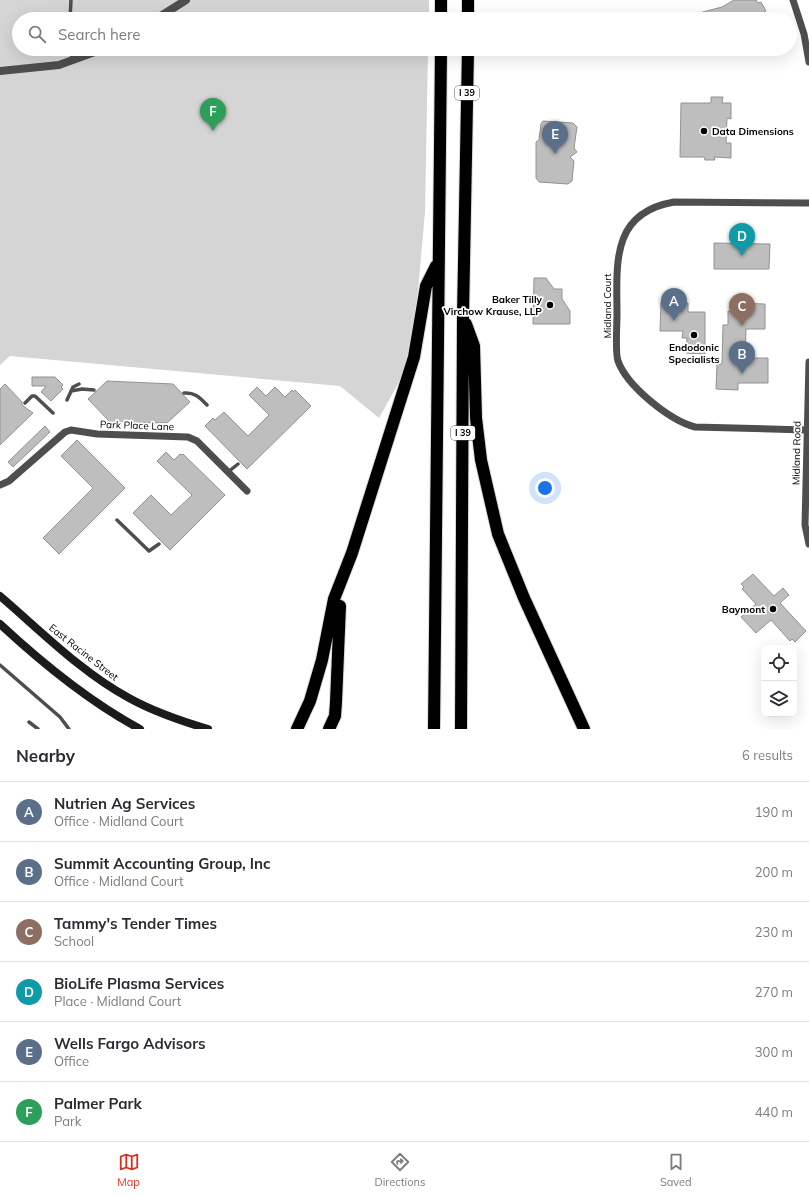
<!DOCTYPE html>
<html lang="en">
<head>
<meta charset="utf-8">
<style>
  :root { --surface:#fff; --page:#f2f2f3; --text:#2b2b33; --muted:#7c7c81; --line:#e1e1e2; --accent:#d93025 }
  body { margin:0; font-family:Mulish,sans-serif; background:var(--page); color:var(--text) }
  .controls { position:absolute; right:12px; bottom:12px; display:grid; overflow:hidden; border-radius:8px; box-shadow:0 4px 16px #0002 }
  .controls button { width:36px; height:36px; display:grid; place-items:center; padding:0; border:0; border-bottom:1px solid var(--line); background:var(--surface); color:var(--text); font:20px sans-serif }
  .you { position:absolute; left:545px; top:488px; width:14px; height:14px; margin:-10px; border:3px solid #fff; border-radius:50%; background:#1a73e8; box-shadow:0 0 0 6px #1a73e833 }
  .badge { display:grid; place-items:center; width:26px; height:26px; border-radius:50%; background:var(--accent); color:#fff; font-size:13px; font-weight:700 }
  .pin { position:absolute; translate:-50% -33px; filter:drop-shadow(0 1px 2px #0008) }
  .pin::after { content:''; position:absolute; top:21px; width:14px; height:12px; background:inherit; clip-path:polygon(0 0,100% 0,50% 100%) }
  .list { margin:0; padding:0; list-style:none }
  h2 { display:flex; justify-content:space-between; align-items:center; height:52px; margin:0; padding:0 16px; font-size:17px }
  h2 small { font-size:13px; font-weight:400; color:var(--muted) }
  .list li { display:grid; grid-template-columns:26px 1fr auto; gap:12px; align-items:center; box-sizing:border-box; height:60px; padding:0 16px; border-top:1px solid var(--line) }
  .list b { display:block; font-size:15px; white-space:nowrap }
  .list p { margin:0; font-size:13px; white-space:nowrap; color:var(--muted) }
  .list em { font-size:13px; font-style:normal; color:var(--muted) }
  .icon { flex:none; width:22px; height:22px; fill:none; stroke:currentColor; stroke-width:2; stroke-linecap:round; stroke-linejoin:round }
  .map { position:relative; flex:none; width:809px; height:729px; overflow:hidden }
  .search { position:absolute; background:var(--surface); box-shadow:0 4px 16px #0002; left:12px; right:12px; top:12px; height:44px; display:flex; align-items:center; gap:10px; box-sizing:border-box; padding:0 14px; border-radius:22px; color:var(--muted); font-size:15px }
  .sheet { height:412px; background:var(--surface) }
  nav { display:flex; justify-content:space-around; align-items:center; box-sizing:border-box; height:56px; border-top:1px solid var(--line); background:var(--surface); font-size:11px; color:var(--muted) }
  nav a { display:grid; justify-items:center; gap:2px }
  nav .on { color:var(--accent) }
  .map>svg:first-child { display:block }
  .green { fill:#d5d5d5 }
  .building { fill:#bebebe; stroke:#929292 }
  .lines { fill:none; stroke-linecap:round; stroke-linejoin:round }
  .motorway-casing { stroke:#dbdbdb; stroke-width:14 }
  .service { stroke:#4e4e4e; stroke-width:3.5 }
  .minor { stroke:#4e4e4e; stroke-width:7 }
  .tertiary { stroke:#4e4e4e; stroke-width:8 }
  .secondary { stroke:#1b1b1b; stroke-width:8 }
  .motorway { stroke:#000; stroke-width:12 }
  .poi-dot { fill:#000; stroke:#fff; stroke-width:1.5 }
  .labels { text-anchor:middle; stroke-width:3.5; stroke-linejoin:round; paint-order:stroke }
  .shield { fill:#fff; stroke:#4c4c4c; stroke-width:1 }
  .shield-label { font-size:9px; font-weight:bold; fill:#000 }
  .poi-label { font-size:10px; font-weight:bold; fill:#000; stroke:#fff; text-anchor:end }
  .street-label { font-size:10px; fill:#000; stroke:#fff }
</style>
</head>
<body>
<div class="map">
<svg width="809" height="729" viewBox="0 0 809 729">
  <rect width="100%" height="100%" fill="#fff"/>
  <path class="green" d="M0,0H429V19H19V49H428L425,212L412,359L379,418L340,386L10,356L0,365Z"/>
  <path class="building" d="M734,0H756L758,3L761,2L766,11L750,19H700L699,13L722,7Z
    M711,97H723L722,103H731V119L727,118L726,143H731V158L714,157L715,160H705L704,157H680L681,103H711Z
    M543,121L573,123L577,127L574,148L577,152L570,157L574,161L572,181L568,184L539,182L536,178V142L539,140L541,124Z
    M714,243L770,244L769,269H714Z
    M534,278H546L554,289H562V299L570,311V324H533Z
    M661,302L688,303V312H705V354L686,353L687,338H682L683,331H660Z
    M735,303L765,304V329H746L745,358H768V383H738V390L716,389L717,364H722L723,325H728V311L735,312Z
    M32,377H55L63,385L61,387L63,389L51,401L41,392L46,386H32Z
    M107,381L173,384L190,402L167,423L110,422L88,399Z
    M5,384L22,402V405L33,413L0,445V389Z
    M257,387L266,396L275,387L285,397L292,390L293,392L295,390L311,406L247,469L205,426L213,418L215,420L224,412L248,436L269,415L249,395Z
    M45,426L50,432L13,467L8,462Z
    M77,440L125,488L59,554L43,538L93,488L61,456Z
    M166,452L174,460L180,454L182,455L183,454L225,495L170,550L133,513L151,495L171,515L192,495L157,461Z
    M753,574L774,596L783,588L789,595L780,603L806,631L795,642L792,639L790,641L771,620L756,633L741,617L756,604L742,589L744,587L741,584Z"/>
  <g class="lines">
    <defs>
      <path id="motorway" d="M441,19V0
        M468,19V0
        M466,324L474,346L476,418L481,460L498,534L524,598L584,729
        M297,729L310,701L322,660L334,599L352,553L414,357L426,286L436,266
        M329,729L335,716L336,702L340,606
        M434,729L441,49
        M461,729L463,316L468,49"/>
    </defs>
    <use href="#motorway" class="motorway-casing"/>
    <path class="service" d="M70,19L71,0
      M71,49L72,59
      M71,391L82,389L94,390
      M184,393C195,392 200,398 207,405
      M67,400L73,387L79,384
      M25,403L32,396H35L53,413
      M228,472L238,464
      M117,520L149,551L159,544
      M0,665L60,717L69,729
      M29,722L38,729"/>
    <path class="minor" d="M793,0L804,34L809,62
      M809,362L805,525L809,544
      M806,430L695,427C669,420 627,386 618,361C615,353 617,325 617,315C617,265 610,213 674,202L809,203
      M0,485L9,481L65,432L71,430L97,434L188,437L197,441L247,491"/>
    <path class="tertiary" d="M156,19L186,0
      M0,71L59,65L103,49"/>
    <path class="secondary" d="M0,596C41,631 81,672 129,698C154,712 181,721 208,729
      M0,624C43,664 88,701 140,729"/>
    <use href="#motorway" class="motorway"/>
  </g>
  <g class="poi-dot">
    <circle cx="704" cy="131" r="4"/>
    <circle cx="550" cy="305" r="4"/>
    <circle cx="694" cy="335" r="4"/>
    <circle cx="773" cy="609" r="4"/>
  </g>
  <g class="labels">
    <g class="shield">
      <rect x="455" y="86" width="24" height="14" rx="3"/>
      <rect x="451" y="426" width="24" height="14" rx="3"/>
    </g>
    <g class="shield-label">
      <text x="467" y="96">I 39</text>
      <text x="463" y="436">I 39</text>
    </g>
    <g class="poi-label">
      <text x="712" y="135" text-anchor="start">Data Dimensions</text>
      <text x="542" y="303">Baker Tilly<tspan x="542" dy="12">Virchow Krause, LLP</tspan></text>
      <text x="694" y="351" text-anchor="middle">Endodonic<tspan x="694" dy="12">Specialists</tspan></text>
      <text x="765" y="613">Baymont</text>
    </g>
    <g class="street-label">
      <text transform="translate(607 306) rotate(-90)" y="4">Midland Court</text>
      <text transform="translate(137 425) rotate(2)" y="4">Park Place Lane</text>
      <text transform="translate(796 453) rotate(-89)" y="4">Midland Road</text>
      <text transform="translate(84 652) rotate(38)" y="4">East Racine Street</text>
    </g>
  </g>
</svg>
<div class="controls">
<button><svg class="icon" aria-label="locate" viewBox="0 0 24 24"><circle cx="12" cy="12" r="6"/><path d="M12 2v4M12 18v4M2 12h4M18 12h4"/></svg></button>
<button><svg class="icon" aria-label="layers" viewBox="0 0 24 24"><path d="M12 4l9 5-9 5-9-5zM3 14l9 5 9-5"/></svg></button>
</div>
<div class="you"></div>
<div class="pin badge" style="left:674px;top:321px;background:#5c6f8a">A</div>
<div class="pin badge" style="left:742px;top:374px;background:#5c6f8a">B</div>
<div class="pin badge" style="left:742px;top:326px;background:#8d6e63">C</div>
<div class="pin badge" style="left:742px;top:256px;background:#0f9aa8">D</div>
<div class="pin badge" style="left:555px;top:154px;background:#5c6f8a">E</div>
<div class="pin badge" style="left:213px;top:131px;background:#2e9e5b">F</div>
<div class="search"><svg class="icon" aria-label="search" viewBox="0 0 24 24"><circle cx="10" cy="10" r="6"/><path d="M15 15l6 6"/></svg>Search here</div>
</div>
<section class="sheet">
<h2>Nearby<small>6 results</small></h2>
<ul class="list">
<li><span class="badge" style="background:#5c6f8a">A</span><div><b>Nutrien Ag Services</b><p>Office · Midland Court</p></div><em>190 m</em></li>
<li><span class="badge" style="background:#5c6f8a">B</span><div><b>Summit Accounting Group, Inc</b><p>Office · Midland Court</p></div><em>200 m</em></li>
<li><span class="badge" style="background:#8d6e63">C</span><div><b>Tammy's Tender Times</b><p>School</p></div><em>230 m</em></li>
<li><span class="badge" style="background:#0f9aa8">D</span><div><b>BioLife Plasma Services</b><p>Place · Midland Court</p></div><em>270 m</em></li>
<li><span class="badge" style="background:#5c6f8a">E</span><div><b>Wells Fargo Advisors</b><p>Office</p></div><em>300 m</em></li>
<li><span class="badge" style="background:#2e9e5b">F</span><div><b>Palmer Park</b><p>Park</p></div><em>440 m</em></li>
</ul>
</section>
<nav>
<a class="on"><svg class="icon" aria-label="map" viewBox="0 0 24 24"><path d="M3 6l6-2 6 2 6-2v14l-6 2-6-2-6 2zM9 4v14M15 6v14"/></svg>Map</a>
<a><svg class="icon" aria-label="directions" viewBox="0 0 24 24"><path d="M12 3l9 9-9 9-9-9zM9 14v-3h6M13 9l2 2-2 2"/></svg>Directions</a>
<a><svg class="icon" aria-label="saved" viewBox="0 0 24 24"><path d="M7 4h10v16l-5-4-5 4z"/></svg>Saved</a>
</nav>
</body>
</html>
